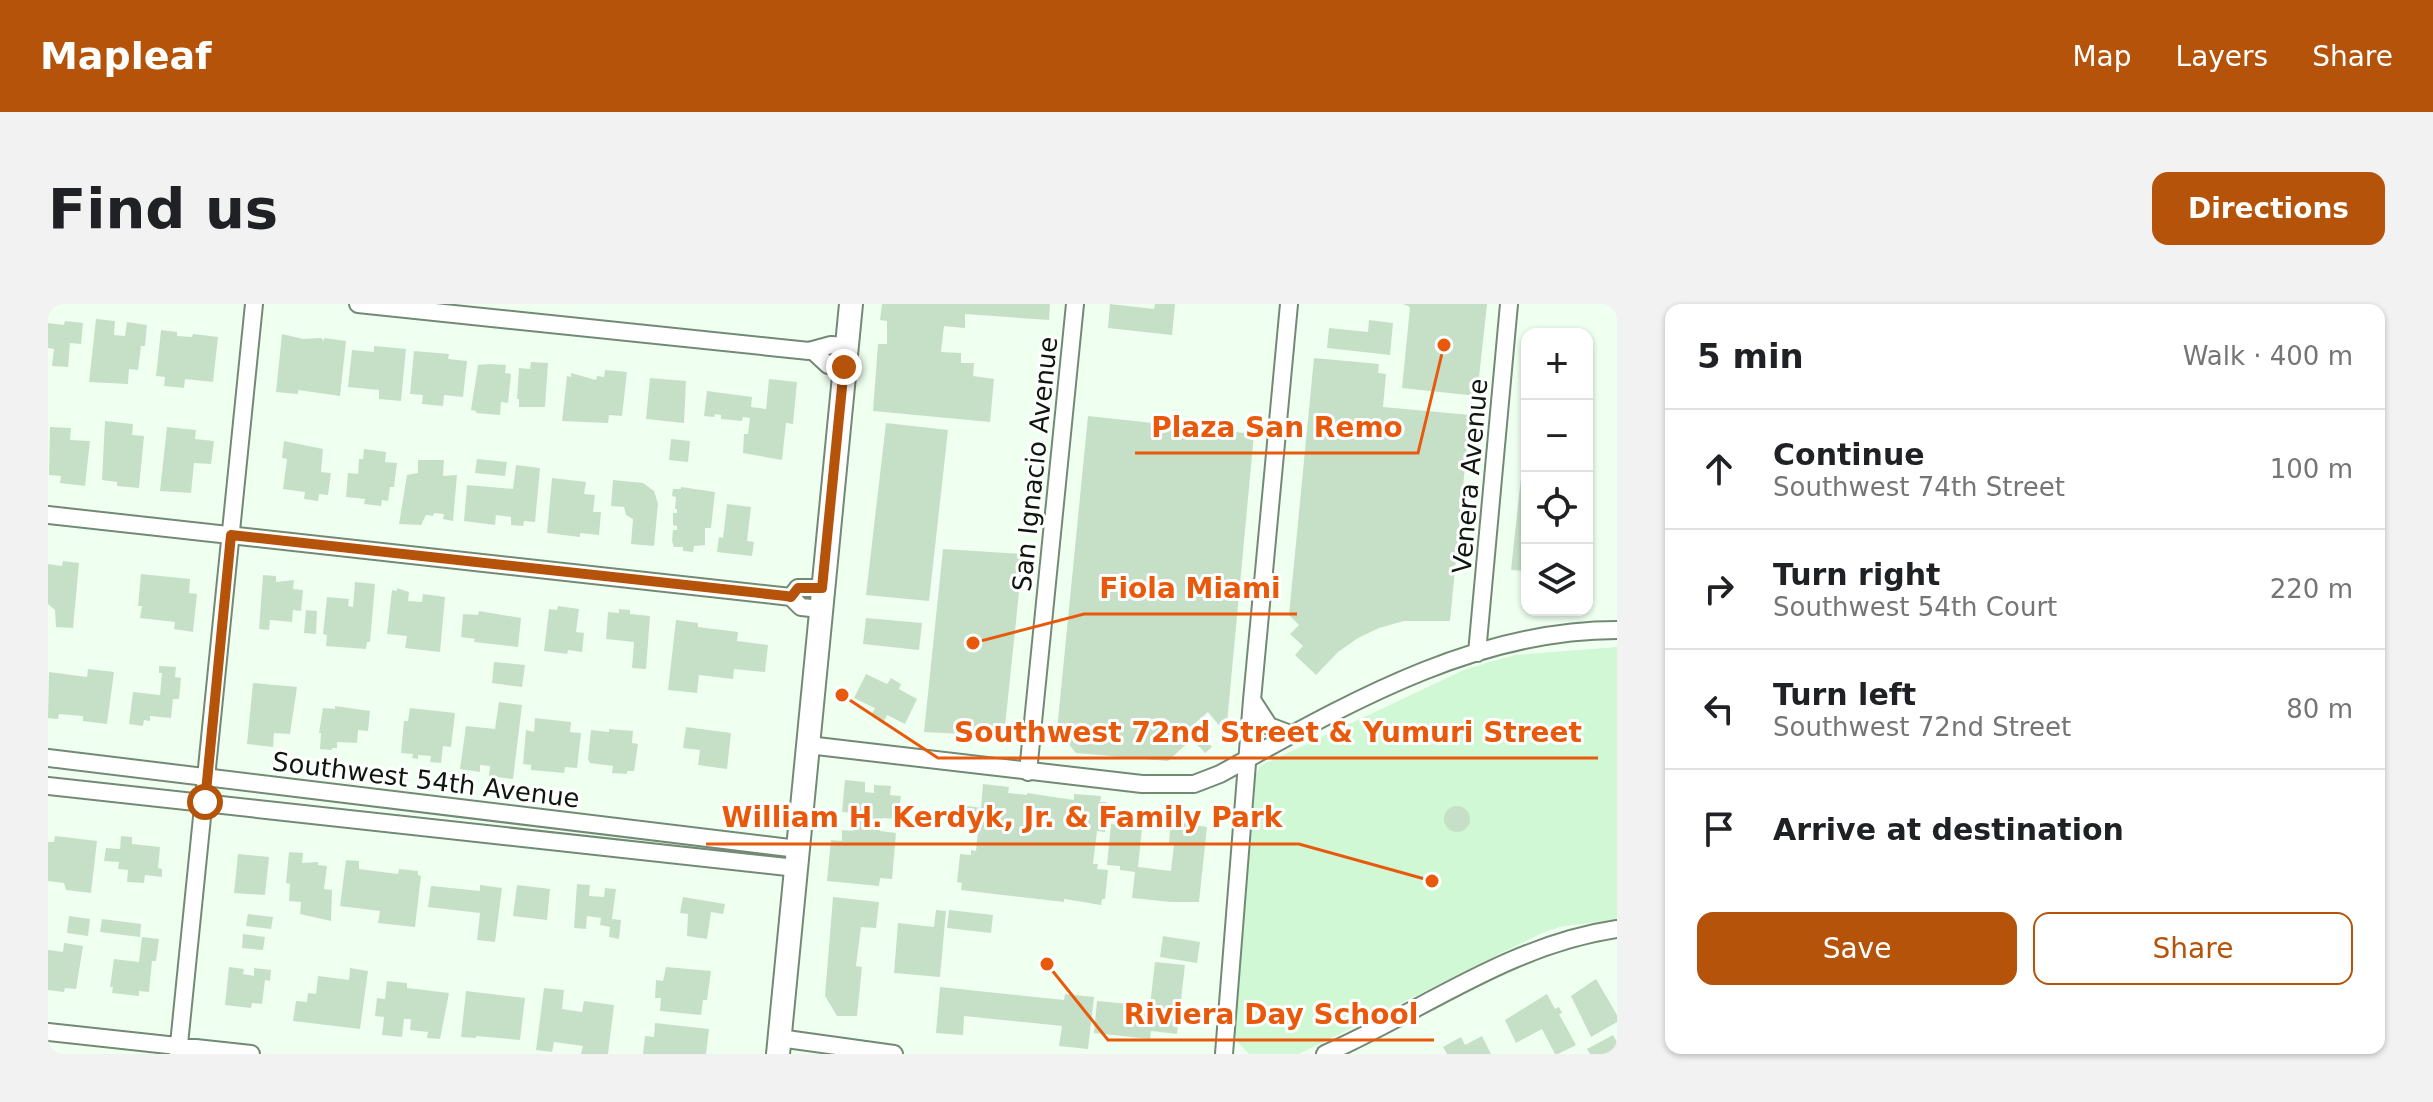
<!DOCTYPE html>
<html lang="en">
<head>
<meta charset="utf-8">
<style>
  :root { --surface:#fff; --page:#f2f2f2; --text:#202124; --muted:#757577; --line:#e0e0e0; --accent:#b45309 }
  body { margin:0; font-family:"DejaVu Sans",sans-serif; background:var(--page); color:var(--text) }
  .controls { position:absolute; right:24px; top:24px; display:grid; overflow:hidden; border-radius:16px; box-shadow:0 2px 6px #0004 }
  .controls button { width:72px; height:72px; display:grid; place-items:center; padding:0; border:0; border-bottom:2px solid var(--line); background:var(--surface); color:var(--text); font:40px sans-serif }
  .stop { position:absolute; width:24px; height:24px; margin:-18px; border:6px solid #b45309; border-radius:50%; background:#fff }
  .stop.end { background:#b45309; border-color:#fff; box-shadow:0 2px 8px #0008 }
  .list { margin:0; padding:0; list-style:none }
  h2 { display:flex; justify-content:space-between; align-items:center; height:104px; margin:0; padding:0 32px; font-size:34px }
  h2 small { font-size:26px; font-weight:400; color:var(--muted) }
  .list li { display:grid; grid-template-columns:52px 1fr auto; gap:24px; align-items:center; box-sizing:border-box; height:120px; padding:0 32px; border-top:2px solid var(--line) }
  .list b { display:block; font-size:30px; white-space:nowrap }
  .list p { margin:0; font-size:26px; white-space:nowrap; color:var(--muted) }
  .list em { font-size:26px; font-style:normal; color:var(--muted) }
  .actions { display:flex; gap:16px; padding:24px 32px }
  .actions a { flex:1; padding:18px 0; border:2px solid var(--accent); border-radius:16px; text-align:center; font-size:28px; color:var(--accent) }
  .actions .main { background:var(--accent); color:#fff }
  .icon { flex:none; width:44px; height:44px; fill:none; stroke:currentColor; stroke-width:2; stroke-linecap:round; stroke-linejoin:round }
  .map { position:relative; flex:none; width:1569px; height:750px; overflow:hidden; border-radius:16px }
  header { display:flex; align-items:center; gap:48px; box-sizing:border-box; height:112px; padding:0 40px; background:var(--accent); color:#fff }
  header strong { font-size:38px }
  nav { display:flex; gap:44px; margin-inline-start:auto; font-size:28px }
  .intro { display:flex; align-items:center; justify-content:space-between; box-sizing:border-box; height:192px; padding:0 48px }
  h1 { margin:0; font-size:56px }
  .button { padding:20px 36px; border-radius:16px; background:var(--accent); color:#fff; font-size:28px; font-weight:700 }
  main { display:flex; gap:48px; padding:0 48px }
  aside { flex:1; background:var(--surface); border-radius:16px; box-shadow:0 2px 6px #0004 }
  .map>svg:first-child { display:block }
  .green { fill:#d1f8d4 }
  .building { fill:#c6e0c8 }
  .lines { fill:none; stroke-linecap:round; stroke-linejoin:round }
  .street-casing { stroke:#728a74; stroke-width:20 }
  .secondary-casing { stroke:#728a74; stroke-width:26 }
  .street { stroke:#fff; stroke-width:16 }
  .secondary { stroke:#fff; stroke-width:22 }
  .route { stroke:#b45309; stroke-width:10 }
  .labels { text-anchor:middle; stroke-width:6; stroke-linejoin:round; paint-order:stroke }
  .street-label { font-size:26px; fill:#0e170e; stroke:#fff }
  .leader { fill:none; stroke:#e8590c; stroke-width:3 }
  .callout-dot { fill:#e8590c; stroke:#fff; stroke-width:3 }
  .callout-label { font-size:28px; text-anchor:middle; font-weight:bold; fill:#e8590c; stroke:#fff; stroke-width:6; stroke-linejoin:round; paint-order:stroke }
</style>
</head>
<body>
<header>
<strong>Mapleaf</strong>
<nav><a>Map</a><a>Layers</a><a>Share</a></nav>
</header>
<div class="intro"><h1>Find us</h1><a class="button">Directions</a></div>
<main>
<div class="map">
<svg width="1569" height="750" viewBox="0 0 1569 750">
  <rect width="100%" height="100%" fill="#effff0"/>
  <path class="green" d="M1569,343V615L1512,623L1494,629L1251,750H1201L1188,736L1186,721L1207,473L1212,462L1418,365L1467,351Z"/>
  <path class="building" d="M834,0H1002L1001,16L917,10V24L896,22L893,48L913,49V59H926L925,72L946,75L942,118L825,107L830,40H839V17L832,16Z
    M1062,0L1106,5L1107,0H1127L1124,31L1060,24Z
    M1355,0H1439L1429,92L1354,84L1362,3Z
    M48,15L67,17L66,31L77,32L79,18L99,21L97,42H93L90,66L81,65L80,80L41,78Z
    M1321,16L1345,19L1342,51L1279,44L1281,24L1320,28Z
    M17,17L35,19L33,40L22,39L20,63L4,62L6,45L0,44V19L16,21Z
    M113,26L129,28V32L144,33L145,30L170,33L165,78L137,75L136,84L116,82L117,73L108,72Z
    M234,30L255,35L273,34L276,37V34L298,37L292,92L250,86V90L228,88Z
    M326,42L358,45L353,97L331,95V86L300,83L304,46L326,48Z
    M366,47L401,50L400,55L419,57L415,93L396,91L395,102L374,100L375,91L362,90Z
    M1266,54L1331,60L1330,69L1338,70L1335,103L1422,111L1402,317H1356L1331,324L1310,334L1290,348L1268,371L1247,351L1255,342L1242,330L1251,321L1241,311Z
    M483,58L500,59L497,103H471V95H469L471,64L482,65Z
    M442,60L458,61L457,69L463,70L460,99L453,98L452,111L428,109V107L423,106L430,61Z
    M557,66L579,68L574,112L561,111L560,119L514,117L519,72L523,73V69L548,76L549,72L556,73Z
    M602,74L638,77L636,119L598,115Z
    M721,75L749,78L745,120L738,119L734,156L695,149L696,130H700L702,114L695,113L694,117L673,115V111L667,110L666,113L656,112L659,87L704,93L703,103L718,105Z
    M1040,112L1206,130L1178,430L1160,408L1145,421L1164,443L1157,449L1144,435L1120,457L1028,449L1009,426Z
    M57,117L85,120L84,131L96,132L91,184L69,182V178L54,176Z
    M838,119L900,126L881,297L818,291Z
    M2,123L23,124L22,136L42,137L37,182L12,179L13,172L1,171Z
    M119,123L148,126L147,135L166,137L163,160L146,159L143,189L112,187Z
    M623,135L642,137L640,158L621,156Z
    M236,137L275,145L273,168L283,169L280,191L271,190L270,197L256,195L257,188L235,185L239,155L234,154Z
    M1477,137H1479V267L1463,266Z
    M316,145L338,148L337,158L349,159L346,183H342L340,197L334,196L333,202L316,200L317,195L298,193L300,169L310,170L311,155H315Z
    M429,155L459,158L457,172L427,169Z
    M370,156H396L395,172L409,171L405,217L395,215L396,210L386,209L385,212L378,211L373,221L351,220L359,171L370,169Z
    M468,161L492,164L487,218L476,217L475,222L463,221V213L448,211L447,221L416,217L419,181L465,185Z
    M504,174L538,178L536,190L547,191L545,208H553L551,231L532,229V233L499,229Z
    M565,176L595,179L606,187L610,200L606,242L583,240L585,215L578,211L576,203L563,202Z
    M633,183L667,188L663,224H657V241L646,242L645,248L635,247V243H626L624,237L625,226H629V222L625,221V209H629V205H627L628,193L624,192L625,185H633Z
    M679,200L703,203L699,237L706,238L704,252L669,248L671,233L675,234Z
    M895,245L975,250L956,432L876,428Z
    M15,257L31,259L25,324L8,323L7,306L0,300V260L14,262Z
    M93,270L142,275L141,289L149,290L145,328L126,325L127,318L92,314L94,302H90Z
    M215,271L228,272V278L246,276L245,285L255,286L253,307L245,306L244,318L222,316L221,326L211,325Z
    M307,278L327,280L322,338H319L318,345L278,342L279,331L275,330L279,293L301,295L300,302L305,303Z
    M349,284L361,288L360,297L374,298L375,290L397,293L392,348L357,344L359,332L339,330L344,286L349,287Z
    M510,302L531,305L528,328L536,329L534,348L520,346L519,350L496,347L501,305L509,306Z
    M571,305L582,306V310L602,312L598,365L584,364L586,338L558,335L560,308L571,309Z
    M258,306L269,307L268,330L256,329Z
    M431,307L473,314L470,343L426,338L427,335L413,333L415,310L430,311Z
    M818,314L874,319L871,346L815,340Z
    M628,316L650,319V323L690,328L689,337L720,341L717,368L686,365L685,375L651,371L649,389L620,386Z
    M446,358L477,361L474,383L444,379Z
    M111,362L128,363L127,373L133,374L131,395H125L123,414L102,412V417L96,416L95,422L81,420L85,388L112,391L114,369H111Z
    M40,365L66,368L59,420L35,417V412L11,410L10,415L0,414L1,368L39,373Z
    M818,370L839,380L843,374L853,380L851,385L869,395L857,420L839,411L836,417L823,411L827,404L806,394Z
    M205,379L249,383L242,430L226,429L225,443L199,440Z
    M451,398L474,401L465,475L441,472L442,462L432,461V468L412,465L418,422L447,425Z
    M287,402L322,407L320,427L310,426L309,439L289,438V444H284V446L272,445L273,429H271L275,404L287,405Z
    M362,404L407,409L403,443L395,442L393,459L382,458L383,452L370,451V455L364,454L365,450L353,449L356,417H360Z
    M487,414L523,418L522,428L533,429L529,464L517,463L516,469L483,466V461L475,460L478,426L486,428Z
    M638,423L683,429L679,465L650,461L652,446L635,444Z
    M561,425L585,427L584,439L590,440L586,467H579V470L564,469L565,462L542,459L540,455L543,426L561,428Z
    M797,476L817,478V488L826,489V481L843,482L842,491L853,492L850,515L834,514L832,527L848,529L844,575L832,574L831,582L779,577L783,536L794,537V526L805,527L807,509L794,508Z
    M935,480L961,483L960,489L979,491V489L1026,496V490L1053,492L1052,498H1059L1058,507H1051L1052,517H1059L1057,528L1049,527L1045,560H1050L1049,565L1060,566L1057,595H1054L1053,601L1023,596L1016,595V598L913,586L914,579L909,578L912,550L923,551V546L928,547L931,514L912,512L913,501L933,504Z
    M1396 515a13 13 0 1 1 26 0a13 13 0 1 1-26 0Z
    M1123,517L1159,523L1151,598H1123L1084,594L1087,568L1072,566V562L1059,561L1063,520L1094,524L1090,563L1123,567L1126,540L1121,539Z
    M7,532L49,537L43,589L18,586L16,579L0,577V538H6Z
    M73,532L84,533V540L112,543L110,564L114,565V573L97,571L96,579L79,578L80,566L70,565L71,558L56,557L58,544L72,545Z
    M241,548L255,549L254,559L270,558V561L279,562L276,585L284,586L283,617L252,610L253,598L241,597L242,580L238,579Z
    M190,550L221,553L217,591L186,589Z
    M298,556L311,557V565L350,570L351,565L370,567V571L373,572L367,623L330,619L332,607L292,602Z
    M529,580L542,581L541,592L556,593L557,584L568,585L564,615L573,616L571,635L561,633L562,623L552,621L553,614L539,612L538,625L526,624Z
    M432,581L454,584L447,638L429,636L432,609L380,603L383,582L432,587Z
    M469,581L502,585L499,616L465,612Z
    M635,593L677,600L675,610L663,608L659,635L639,632L640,610L632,609Z
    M785,593L831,598L828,624L813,623L808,662L814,663L809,712H789L777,692Z
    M888,606L898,607L892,673L846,669L850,619L886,623Z
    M901,606L945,611L943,629L899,624Z
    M200,610L225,613L223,625L198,622Z
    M21,612L42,615L40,632L19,629Z
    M54,615L93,620L92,633L52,628Z
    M195,630L217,633L215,646L194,644Z
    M1115,632L1152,638L1149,659L1112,653Z
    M94,633L111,635L108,657H104L101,688L91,687V692L64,689L65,683H62L66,655L91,658Z
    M16,639L35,642L28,685L17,684L16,688L0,686V646L15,648Z
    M1107,658L1137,661L1129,730L1103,727L1102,735L1046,729L1049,697L1102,702Z
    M181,663L196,665L195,670L206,672V664L223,666L222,677L217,676L214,700L204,699L203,704L177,701Z
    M618,663L663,667L659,696H655L653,711L612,707L613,694H607L608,676L615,677Z
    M302,664L320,667L312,725L245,717L248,697L259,698L260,689L268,690L270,672L301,676Z
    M1548,675L1569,711V718L1543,733L1523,692Z
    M339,677L359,679V684L401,689L392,735L379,734L380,728L362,726L363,715H356L354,733L334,731L336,713L327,712L329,694L337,695Z
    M892,683L1016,696L1017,690L1046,693L1040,745L1011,742L1014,722L916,712L915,731L888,729Z
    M496,684L516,686L514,705L534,708L536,697L566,701L560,750H533L535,742L506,738L504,748L488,746Z
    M418,687L477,694L472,736L428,732V734L413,733Z
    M1499,690L1507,705L1511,703L1514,709L1511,710L1528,741L1510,750H1507L1494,725L1468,739L1457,716Z
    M607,719L661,725L658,750H595L597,732L606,733Z
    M1565,731L1569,738V750H1542L1539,745Z
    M1434,732L1443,750H1399L1395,743L1413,733L1417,741Z"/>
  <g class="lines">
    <defs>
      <path id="street" d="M310,0L761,47L783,41L799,42
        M766,48L780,61L796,63
        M0,211L743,293L753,303L773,305
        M743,293L750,284H774
        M1429,349L1461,0
        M1204,396L1221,422L1245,431
        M760,441L1094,480H1146L1172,470C1296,402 1423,326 1569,326
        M0,454L750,545
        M980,468L1027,0
        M0,482L748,564
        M0,728L203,750
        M731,734L846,750
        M130,750L206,0
        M1176,750L1204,396L1241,0
        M1277,750C1376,706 1461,641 1569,625"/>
      <path id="secondary" d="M730,750L803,0"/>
    </defs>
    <use href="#street" class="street-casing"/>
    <use href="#secondary" class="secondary-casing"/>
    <use href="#street" class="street"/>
    <use href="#secondary" class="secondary"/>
  </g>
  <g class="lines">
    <path class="route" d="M157,498L183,231L738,292L743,293L750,284H774L796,63"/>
  </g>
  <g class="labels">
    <g class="street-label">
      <text transform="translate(987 160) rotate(-84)" y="9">San Ignacio Avenue</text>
      <text transform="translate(1422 172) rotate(-85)" y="9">Venera Avenue</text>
      <text transform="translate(378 476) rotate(7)" y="9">Southwest 54th Avenue</text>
    </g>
  </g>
  <path class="leader" d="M1396 41L1370 149H1087M925 339L1036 310H1249M794 391L890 454H1550M1384 577L1251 540H658M999 660L1060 736H1386"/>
  <g class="callout-dot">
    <circle cx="1396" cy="41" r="8"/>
    <circle cx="925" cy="339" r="8"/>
    <circle cx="794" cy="391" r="8"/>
    <circle cx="1384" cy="577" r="8"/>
    <circle cx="999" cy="660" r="8"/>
  </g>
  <g class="callout-label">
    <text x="1229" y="133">Plaza San Remo</text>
    <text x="1142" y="294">Fiola Miami</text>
    <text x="1220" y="438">Southwest 72nd Street &amp; Yumuri Street</text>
    <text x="954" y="523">William H. Kerdyk, Jr. &amp; Family Park</text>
    <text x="1223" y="720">Riviera Day School</text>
  </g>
</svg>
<div class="controls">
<button>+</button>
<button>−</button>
<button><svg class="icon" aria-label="locate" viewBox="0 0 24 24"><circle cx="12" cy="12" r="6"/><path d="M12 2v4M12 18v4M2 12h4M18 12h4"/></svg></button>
<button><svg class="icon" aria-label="layers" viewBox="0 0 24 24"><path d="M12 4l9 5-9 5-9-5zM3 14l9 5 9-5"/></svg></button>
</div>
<div class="stop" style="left:157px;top:498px"></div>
<div class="stop end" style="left:796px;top:63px"></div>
</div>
<aside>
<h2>5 min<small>Walk · 400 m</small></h2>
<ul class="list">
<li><svg class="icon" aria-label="ahead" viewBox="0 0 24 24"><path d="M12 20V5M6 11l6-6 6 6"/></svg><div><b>Continue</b><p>Southwest 74th Street</p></div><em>100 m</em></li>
<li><svg class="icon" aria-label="right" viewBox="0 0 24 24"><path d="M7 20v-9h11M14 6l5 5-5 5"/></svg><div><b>Turn right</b><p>Southwest 54th Court</p></div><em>220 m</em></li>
<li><svg class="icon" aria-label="left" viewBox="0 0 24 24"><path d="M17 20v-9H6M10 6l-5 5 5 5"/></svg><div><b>Turn left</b><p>Southwest 72nd Street</p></div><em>80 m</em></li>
<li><svg class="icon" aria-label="arrive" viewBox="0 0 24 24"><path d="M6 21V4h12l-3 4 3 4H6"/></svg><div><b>Arrive at destination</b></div></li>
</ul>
<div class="actions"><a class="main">Save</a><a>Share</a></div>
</aside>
</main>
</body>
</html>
